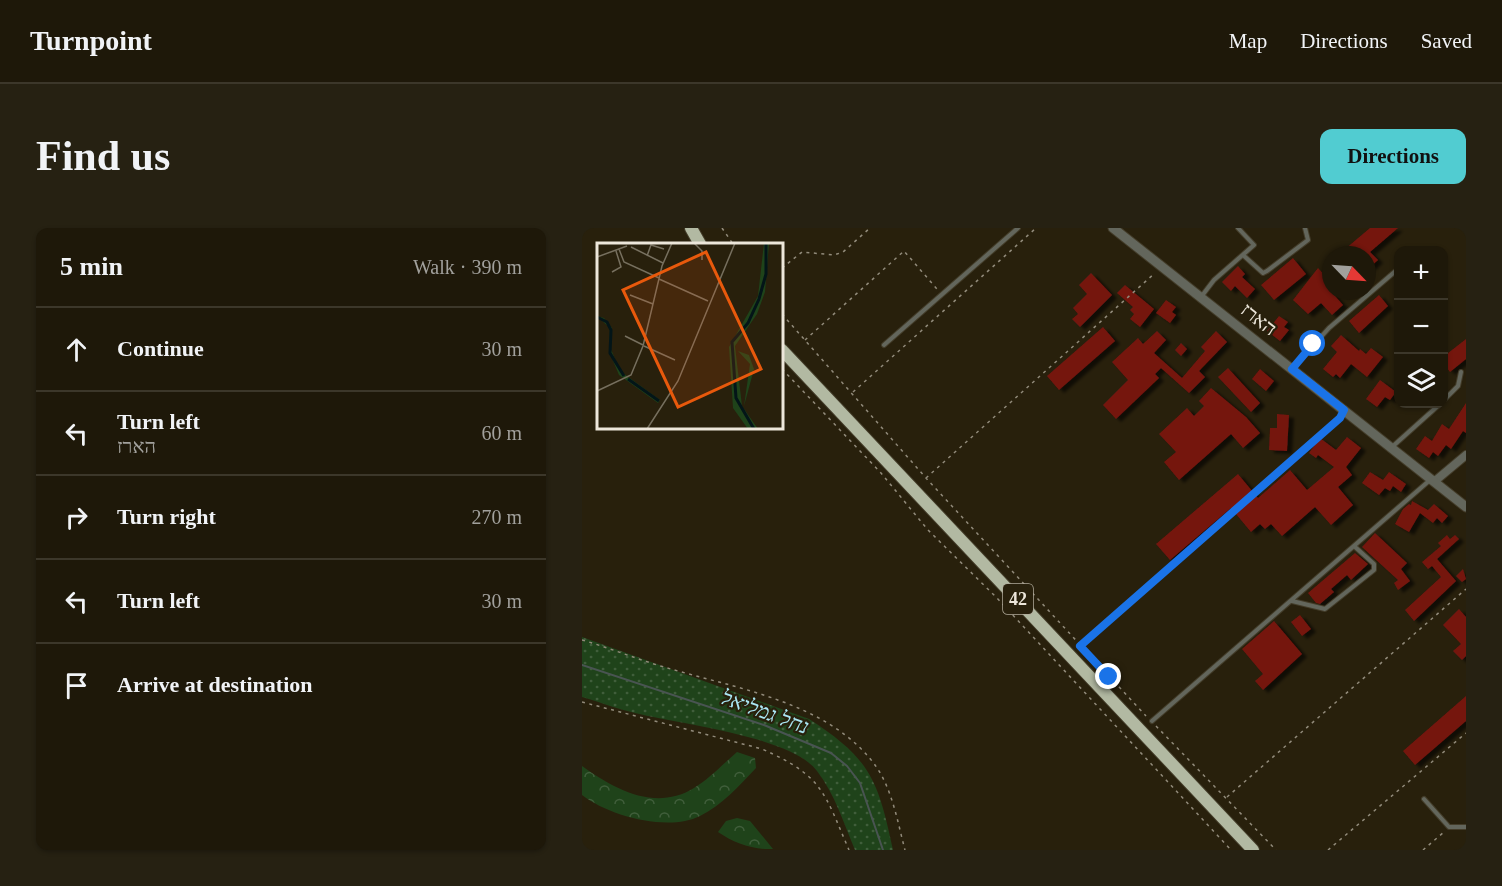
<!DOCTYPE html>
<html lang="en">
<head>
<meta charset="utf-8">
<style>
  :root { --surface:#1e1809; --page:#262112; --text:#f1f3f6; --muted:#a1a09c; --line:#3c372a; --accent:#51ccd1 }
  body { margin:0; font-family:"Times New Roman",Heebo,serif; background:var(--page); color:var(--text) }
  .controls { position:absolute; right:18px; top:18px; display:grid; overflow:hidden; border-radius:12px; box-shadow:0 2px 4px #0004 }
  .controls button { width:54px; height:54px; display:grid; place-items:center; padding:0; border:0; border-bottom:2px solid var(--line); background:var(--surface); color:var(--text); font:30px sans-serif }
  .compass { position:absolute; left:740px; top:18px; width:54px; height:54px; border-radius:50%; background:var(--surface); box-shadow:0 2px 4px #0004; rotate:115deg }
  .stop { position:absolute; width:18px; height:18px; margin:-14px; border:4px solid #1a73e8; border-radius:50%; background:#fff }
  .stop.end { background:#1a73e8; border-color:#fff; box-shadow:0 2px 6px #0008 }
  .list { margin:0; padding:0; list-style:none }
  h2 { display:flex; justify-content:space-between; align-items:center; height:78px; margin:0; padding:0 24px; font-size:26px }
  h2 small { font-size:20px; font-weight:400; color:var(--muted) }
  .list li { display:grid; grid-template-columns:39px 1fr auto; gap:18px; align-items:center; box-sizing:border-box; height:84px; padding:0 24px; border-top:2px solid var(--line) }
  .list b { display:block; font-size:22px; white-space:nowrap }
  .list p { margin:0; font-size:20px; white-space:nowrap; color:var(--muted) }
  .list em { font-size:20px; font-style:normal; color:var(--muted) }
  .icon { flex:none; width:33px; height:33px; fill:none; stroke:currentColor; stroke-width:2; stroke-linecap:round; stroke-linejoin:round }
  .map { position:relative; flex:none; width:884px; height:622px; overflow:hidden; border-radius:12px }
  header { display:flex; align-items:center; gap:36px; box-sizing:border-box; height:84px; padding:0 30px; background:var(--surface); border-bottom:2px solid var(--line) }
  header strong { font-size:28px }
  nav { display:flex; gap:33px; margin-inline-start:auto; font-size:21px }
  .intro { display:flex; align-items:center; justify-content:space-between; box-sizing:border-box; height:144px; padding:0 36px }
  h1 { margin:0; font-size:42px }
  .button { padding:15px 27px; border-radius:12px; background:var(--accent); color:#111; font-size:21px; font-weight:700 }
  main { display:flex; gap:36px; padding:0 36px }
  aside { flex:1; background:var(--surface); border-radius:12px; box-shadow:0 2px 4px #0004 }
  .map>svg:first-child { display:block }
  .grass { fill:url(#grass-dots) }
  .forest { fill:url(#forest-crowns) }
  .lines { fill:none; stroke-linecap:round; stroke-linejoin:round }
  .stream { stroke:#495452; stroke-width:2 }
  .building { fill:#741511; filter:url(#shadow) }
  .service-casing { stroke:#433c29; stroke-width:6 }
  .minor-casing { stroke:#433c29; stroke-width:10 }
  .tertiary-casing { stroke:#433c29; stroke-width:11 }
  .trunk-casing { stroke:#433c29; stroke-width:14 }
  .path { stroke:#928b7b; stroke-width:1.5; stroke-dasharray:3 4.5; stroke-linecap:butt }
  .service { stroke:#63665c; stroke-width:4 }
  .minor { stroke:#63665c; stroke-width:8 }
  .tertiary { stroke:#63665c; stroke-width:9 }
  .trunk { stroke:#b2b9a2; stroke-width:12 }
  .route { stroke:#1a73e8; stroke-width:8 }
  .labels { text-anchor:middle; stroke-width:4.5; stroke-linejoin:round; paint-order:stroke }
  .shield { fill:#28200c; stroke:#b1ab9c; stroke-width:1.5 }
  .shield-label { font-size:18px; font-weight:bold; fill:#ece6da }
  .street-label { font-size:20px; fill:#ece6da; stroke:#28200c }
  .water-label { font-size:21px; font-style:italic; fill:#aae7f4; stroke:#28200c }
  .inset-river { fill:none; stroke:#031518; stroke-width:3 }
  .inset-road { fill:none; stroke:#766f5e; stroke-width:1.5 }
  .view { fill:#e8590c; fill-opacity:0.15; stroke:#e8590c; stroke-width:3 }
  .inset-edge { fill:none; stroke:#ece6da; stroke-width:3 }
</style>
</head>
<body>
<header>
<strong>Turnpoint</strong>
<nav><a>Map</a><a>Directions</a><a>Saved</a></nav>
</header>
<div class="intro"><h1>Find us</h1><a class="button">Directions</a></div>
<main>
<aside>
<h2>5 min<small>Walk · 390 m</small></h2>
<ul class="list">
<li><svg class="icon" aria-label="ahead" viewBox="0 0 24 24"><path d="M12 20V5M6 11l6-6 6 6"/></svg><div><b>Continue</b></div><em>30 m</em></li>
<li><svg class="icon" aria-label="left" viewBox="0 0 24 24"><path d="M17 20v-9H6M10 6l-5 5 5 5"/></svg><div><b>Turn left</b><p>הארז</p></div><em>60 m</em></li>
<li><svg class="icon" aria-label="right" viewBox="0 0 24 24"><path d="M7 20v-9h11M14 6l5 5-5 5"/></svg><div><b>Turn right</b></div><em>270 m</em></li>
<li><svg class="icon" aria-label="left" viewBox="0 0 24 24"><path d="M17 20v-9H6M10 6l-5 5 5 5"/></svg><div><b>Turn left</b></div><em>30 m</em></li>
<li><svg class="icon" aria-label="arrive" viewBox="0 0 24 24"><path d="M6 21V4h12l-3 4 3 4H6"/></svg><div><b>Arrive at destination</b></div></li>
</ul>
</aside>
<div class="map">
<svg width="884" height="622" viewBox="0 0 884 622">
  <defs>
    <pattern id="grass-dots" width="8" height="8" patternUnits="userSpaceOnUse" patternTransform="scale(1.5)"><rect width="8" height="8" fill="#1f431a"/><path d="M2 2h.1M6 6h.1" fill="none" stroke="#405e3b" stroke-width="1.8" stroke-linecap="round"/></pattern>
    <pattern id="forest-crowns" width="20" height="18" patternUnits="userSpaceOnUse" patternTransform="scale(1.5)"><rect width="20" height="18" fill="#1f431a"/><path d="M2 6a3 3 0 1 1 6 0M12 15a3 3 0 1 1 6 0" fill="none" stroke="#405e3b"/></pattern>
    <filter id="shadow"><feDropShadow dx="5" dy="3" stdDeviation="1.5" flood-color="#0009"/></filter>
  </defs>
  <rect width="100%" height="100%" fill="#28200c"/>
  <path class="grass" d="M0,409L227,491C289,531 296,552 311,622H273C262,596 253,566 235,543C209,508 96,496 53,485C35,481 18,474 0,469Z"/>
  <path class="forest" d="M155,524L173,530L174,540C157,558 140,577 118,588C86,604 27,588 0,567V538C32,561 73,584 112,560C127,551 141,536 155,524Z
    M155,590L168,593L191,621C171,622 152,615 136,604L144,593Z"/>
  <g class="lines">
    <path class="stream" d="M0,437L182,497L249,525L265,538L278,555L301,622"/>
  </g>
  <path class="building" d="M788,0H816L788,24L796,32L785,42V27H756Z
    M711,30L724,46L692,72L679,57Z
    M656,38L663,46L660,49L673,61L665,70L653,58L649,63L640,54Z
    M736,40L749,54L746,60L761,77L750,87L739,75L726,86L711,72Z
    M509,45L530,67L498,99L490,91L496,86L491,80L505,66L497,57Z
    M543,57L572,81L558,99L548,91L552,86L548,82L551,79L535,65Z
    M797,67L806,78L777,105L767,93Z
    M584,72L594,79L590,84L594,87L588,95L574,85Z
    M697,88L706,94L702,99L707,102L698,113L685,103Z
    M521,99L533,113L477,162L465,148Z
    M575,103L584,112L572,125L600,150L623,123L619,119L634,103L645,114L617,143L623,149L607,165L579,140L573,146L577,150L534,191L521,177L546,152L530,134L556,110L561,116Z
    M759,107L777,123L778,121L784,126L789,120L801,129L785,149L769,136L758,150L754,146L751,149L741,141L755,124L749,118Z
    M884,111V131L868,144L861,135V129Z
    M599,115L605,121L599,128L593,122Z
    M646,140L678,175L669,184L636,149Z
    M678,141L692,153L684,163L670,151Z
    M798,152L814,164L808,172L803,169L795,179L784,171Z
    M629,160L664,189L678,205L661,220L649,206L597,252L582,234L594,224L577,206L605,180L612,188L622,178L617,173Z
    M884,175V205L881,203L869,221L864,217L856,228L851,224L847,230L834,221L843,208L850,213L860,196L867,201Z
    M695,186L707,187L705,223L687,222L688,200H695Z
    M765,209L779,220L764,239L770,247L756,259L771,277L749,297L733,279L700,308L689,296L683,301L678,296L669,304L649,280L588,332L574,316L656,246L676,270L708,242L725,262L752,239L736,227L734,230L727,225L738,210L754,222Z
    M788,244L801,252L807,244L824,256L819,264L811,258L808,263L803,260L797,267L780,255Z
    M830,273L846,282L852,276L866,288L860,295L855,290L851,295L838,285L827,304L813,296L821,281L827,276L829,277Z
    M793,305L825,335L819,341L828,353L816,362L812,355L816,352L780,319Z
    M865,307L868,311L873,307L877,311L855,331L874,353L832,393L823,382L859,349L850,338L846,341L840,334L859,318L856,315Z
    M773,325L786,336L769,352L765,347L749,361L752,364L738,376L734,375L726,365Z
    M881,341L884,351L880,354L874,348Z
    M877,381L884,389V428L880,432L871,423L879,416L861,397Z
    M718,387L729,401L720,408L709,394Z
    M692,393L720,426L681,462L673,453L681,446L660,421Z
    M884,468V493L833,537L821,523Z"/>
  <g class="lines">
    <defs>
      <path id="service" d="M661,27L681,45L685,43L726,12L723,0
        M619,69L632,52L672,17L656,0
        M302,117L436,0
        M710,141L747,100L816,41
        M862,172L876,158L879,144
        M810,219L858,176
        M710,373L743,381L792,342V336L772,318
        M570,493L848,252
        M842,571L867,599H884"/>
      <path id="minor" d="M853,253L884,227"/>
      <path id="tertiary" d="M531,0L884,279"/>
      <path id="trunk" d="M109,0L118,16
        M200,122L671,622"/>
    </defs>
    <use href="#service" class="service-casing"/>
    <use href="#minor" class="minor-casing"/>
    <use href="#tertiary" class="tertiary-casing"/>
    <use href="#trunk" class="trunk-casing"/>
    <path class="path" d="M140,0L151,16
      M200,40L220,24L252,27L261,24L288,0
      M200,86L344,250L564,488
      M223,112L322,23L355,61
      M200,141L299,245L346,302L415,370L649,622
      M271,164L454,0
      M344,250L573,45
      M0,412C28,420 54,431 82,439C152,460 242,473 290,533C310,558 315,592 323,622
      M498,418L758,190
      M0,474L180,521C241,548 242,564 267,622
      M574,498L694,622
      M645,569L884,361
      M746,622L884,505
      M841,622L862,604"/>
    <use href="#service" class="service"/>
    <use href="#minor" class="minor"/>
    <use href="#tertiary" class="tertiary"/>
    <use href="#trunk" class="trunk"/>
  </g>
  <g class="lines">
    <path class="route" d="M527,449L498,418L758,190L762,182L710,141L731,116"/>
  </g>
  <g class="labels">
    <rect class="shield" x="421" y="356" width="30" height="30" rx="4.5"/>
    <g class="shield-label">
      <text x="436" y="377">42</text>
    </g>
    <g class="street-label">
      <text transform="translate(677 91) rotate(38)" y="7">הארז</text>
    </g>
    <g class="water-label">
      <text transform="translate(183 484) rotate(20)" y="7">נחל גמליאל</text>
    </g>
  </g>
  <g transform="translate(15 15)">
    <rect width="186" height="186" fill="#28200c"/>
    <path d="M167,0H172L168,49L160,71L138,103L145,163L161,186H151L136,165L132,104L161,53ZM0,73L7,75L15,85L13,104L23,128L63,157L61,160L22,132L12,108L13,85Z" fill="#1f431a"/>
    <path d="M141,108L152,112L157,126L147,163L153,121Z" fill="#1f431a"/>
    <path class="inset-river" d="M0,74L10,79L14,87L13,110L27,133M31,136L62,158M157,186L139,155L135,99L151,80L162,56L169,31V0"/>
    <path class="inset-road" d="M97,0L105,8V17M34,4L66,20M22,6L27,19L62,35M50,13L54,2L67,6M0,14L30,3M15,29L24,24L19,8M62,36L111,58M33,52L56,61M28,93L46,102M47,103L78,117M0,148L34,132L46,103L65,23L75,0M50,186L81,138L138,0"/>
    <path class="view" d="M109,9L164,126L81,164L26,47Z"/>
    <rect width="186" height="186" class="inset-edge"/>
  </g>
</svg>
<div class="controls">
<button>+</button>
<button>−</button>
<button><svg class="icon" aria-label="layers" viewBox="0 0 24 24"><path d="M12 4l9 5-9 5-9-5zM3 14l9 5 9-5"/></svg></button>
</div>
<svg class="compass" viewBox="-18 -18 36 36"><path d="M0-13l5 13h-10z" fill="#e53935"/><path d="M0 13l5-13h-10z" fill="#a1a09c"/></svg>
<div class="stop" style="left:731px;top:116px"></div>
<div class="stop end" style="left:527px;top:449px"></div>
</div>
</main>
</body>
</html>
